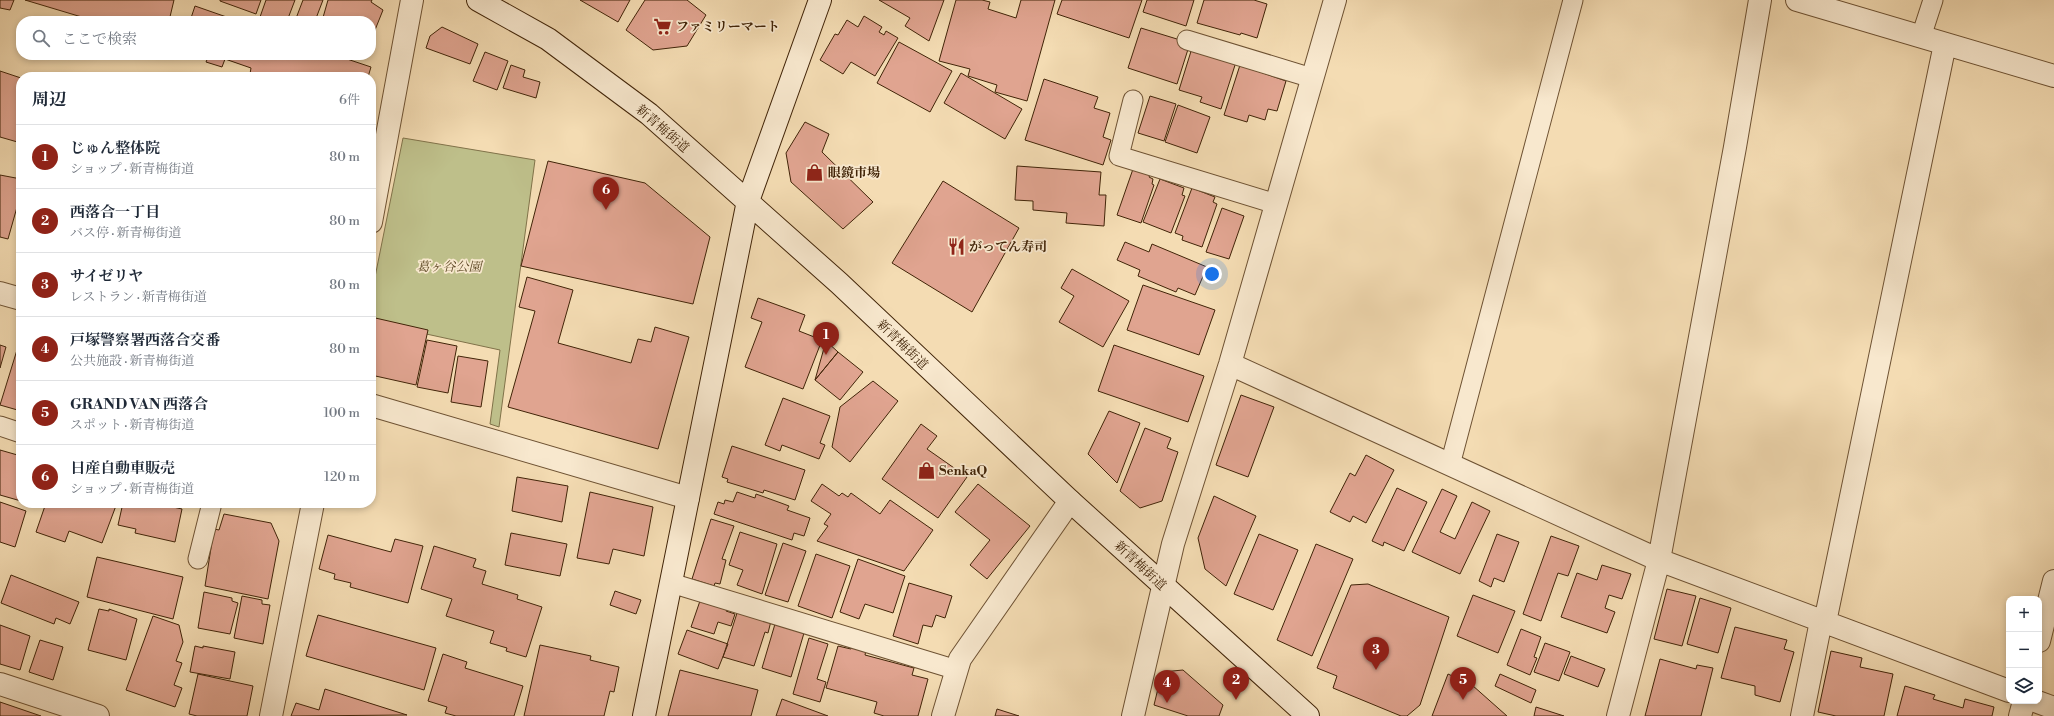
<!DOCTYPE html>
<html lang="ja">
<head>
<meta charset="utf-8">
<style>
  :root { --surface:#fff; --page:#f6f6f7; --text:#1f2937; --muted:#747a83; --line:#e0e1e3; --accent:#8f2418 }
  body { margin:0; font-family:"Libre Bodoni","Noto Serif JP",serif; background:var(--page); color:var(--text) }
  .controls { position:absolute; right:12px; bottom:12px; display:grid; overflow:hidden; border-radius:8px; box-shadow:0 2px 6px #0003 }
  .controls button { width:36px; height:36px; display:grid; place-items:center; padding:0; border:0; border-bottom:1px solid var(--line); background:var(--surface); color:var(--text); font:20px sans-serif }
  .you { position:absolute; left:1212px; top:274px; width:14px; height:14px; margin:-10px; border:3px solid #fff; border-radius:50%; background:#1a73e8; box-shadow:0 0 0 6px #1a73e833 }
  .badge { display:grid; place-items:center; width:26px; height:26px; border-radius:50%; background:var(--accent); color:#fff; font-size:13px; font-weight:700 }
  .pin { position:absolute; translate:-50% -33px; filter:drop-shadow(0 1px 2px #0008) }
  .pin::after { content:''; position:absolute; top:21px; width:14px; height:12px; background:inherit; clip-path:polygon(0 0,100% 0,50% 100%) }
  .list { margin:0; padding:0; list-style:none }
  h2 { display:flex; justify-content:space-between; align-items:center; height:52px; margin:0; padding:0 16px; font-size:17px }
  h2 small { font-size:13px; font-weight:400; color:var(--muted) }
  .list li { display:grid; grid-template-columns:26px 1fr auto; gap:12px; align-items:center; box-sizing:border-box; height:64px; padding:0 16px; border-top:1px solid var(--line) }
  .list b { display:block; font-size:15px; white-space:nowrap }
  .list p { margin:0; font-size:13px; white-space:nowrap; color:var(--muted) }
  .list em { font-size:13px; font-style:normal; color:var(--muted) }
  .icon { flex:none; width:22px; height:22px; fill:none; stroke:currentColor; stroke-width:2; stroke-linecap:round; stroke-linejoin:round }
  .map { position:relative; flex:none; width:2054px; height:716px; overflow:hidden }
  .search { position:absolute; background:var(--surface); box-shadow:0 2px 6px #0003; left:16px; top:16px; width:360px; height:44px; display:flex; align-items:center; gap:10px; box-sizing:border-box; padding:0 14px; border-radius:16px; color:var(--muted); font-size:15px }
  .panel { position:absolute; background:var(--surface); box-shadow:0 2px 6px #0003; left:16px; top:72px; width:360px; height:436px; border-radius:16px }
  .map>svg:first-child { display:block }
  .green { fill:#bebf8a; stroke:#807249 }
  .building { fill:#e0a490; stroke:#412408 }
  .lines { fill:none; stroke-linecap:round; stroke-linejoin:round }
  .lane-casing { stroke:#6e5233; stroke-width:21 }
  .street-casing { stroke:#6e5233; stroke-width:24 }
  .secondary-casing { stroke:#412408; stroke-width:24 }
  .lane { stroke:#f8e8ce; stroke-width:19 }
  .street { stroke:#f8e8ce; stroke-width:22 }
  .secondary { stroke:#f8e8ce; stroke-width:22 }
  .labels { text-anchor:middle; stroke-width:3.5; stroke-linejoin:round; paint-order:stroke }
  .poi-label { font-size:13px; font-weight:bold; fill:#412408; stroke:#f8e8ce; text-anchor:start }
  .street-label { font-size:13px; fill:#412408; stroke:#f8e8ce }
  .park-label { font-size:13px; font-style:italic; fill:#604b28; stroke:#f8e8ce }
</style>
</head>
<body>
<div class="map">
<svg width="2054" height="716" viewBox="0 0 2054 716">
  <rect width="100%" height="100%" fill="#f4dcb3"/>
  <filter id="stains"><feTurbulence type="fractalNoise" baseFrequency=".005" numOctaves="4"/><feColorMatrix values="0 0 0 0 .2 0 0 0 0 .09 0 0 0 0 .02 0 0 0 .5 -.17"/></filter>
  <radialGradient id="worn" r=".72"><stop offset=".6" stop-color="#630" stop-opacity="0"/><stop offset="1" stop-color="#630" stop-opacity=".3"/></radialGradient>
  <path class="green" d="M403,138L535,160L499,427L490,424L500,350L371,322V297Z"/>
  <path class="building" d="M0,0H14L10,10L0,8Z
    M25,0H174L169,21H95Z
    M220,0H261L256,14L220,1Z
    M266,0H295L287,21H272L260,17Z
    M303,0H323L315,21H295Z
    M328,0H372L371,2L383,10L373,35H371V21H322Z
    M580,0H630L618,22Z
    M645,0H687L706,15L687,46L653,50L626,30Z
    M879,0H944L929,41L905,26L910,18Z
    M956,0H982L990,2L988,9L1016,18L1021,0H1055L1027,101L995,92L997,85L968,76L970,69L939,61Z
    M1062,0H1142L1129,38L1057,14Z
    M1147,0H1194L1186,26L1143,12Z
    M1204,0H1254L1267,4L1257,38L1241,33L1240,35L1197,23Z
    M195,6L238,21H190Z
    M864,16L882,27L879,32L884,35L886,31L898,38L875,76L851,62L843,74L820,60L835,34L838,35L847,20L858,27Z
    M442,27L478,44L470,64L426,48L430,36Z
    M1141,28L1190,43L1177,84L1128,68Z
    M899,42L952,71L930,112L877,83Z
    M1192,48L1236,62L1221,109L1200,102L1202,97L1179,90Z
    M485,52L508,61L497,90L473,81Z
    M209,55H335L371,67L368,77H279L273,75L272,77H257L250,74L251,68L225,59L222,67L206,62Z
    M511,65L525,70L523,77L540,82L536,98L503,88Z
    M1240,65L1286,81L1277,111L1268,109L1265,120L1249,115L1247,122L1224,115Z
    M0,71L21,78V143L0,137Z
    M961,73L1022,109L1005,139L944,103Z
    M1044,79L1098,97L1094,108L1110,113L1103,137L1111,140L1103,165L1025,140Z
    M1150,96L1176,104L1164,141L1138,133Z
    M1178,105L1210,117L1197,153L1165,142Z
    M805,122L829,134L822,152L873,202L843,229L791,182L786,153Z
    M548,161L645,183L710,237L693,304L521,266Z
    M1017,166L1101,172L1099,195H1106L1104,226L1066,223L1067,213L1033,210V201L1015,200Z
    M1133,169L1150,175L1149,177L1153,179L1152,184L1154,185L1141,223L1117,215Z
    M0,175L21,179V193L8,239L0,237Z
    M1160,179L1184,188L1182,195L1185,196L1171,233L1143,222Z
    M943,181L1019,228L972,312L892,263Z
    M1192,188L1215,197L1213,202L1217,204L1202,247L1182,240L1183,236L1175,233Z
    M1222,208L1244,216L1229,259L1206,252Z
    M1125,242L1149,252L1152,244L1207,267L1195,295L1178,288L1176,292L1138,276L1140,270L1117,260Z
    M1072,269L1129,301L1103,347L1059,322L1074,296L1061,288Z
    M527,277L573,290L558,343L631,363L638,339L651,342L655,327L689,337L658,449L508,407L535,311L519,307Z
    M1143,285L1215,310L1199,355L1127,330Z
    M758,298L805,315L799,331L822,340L803,389L745,367L762,322L751,318Z
    M371,317L428,330L416,385L371,375Z
    M21,337V411L0,405Z
    M427,340L457,346L448,393L417,387Z
    M826,341L838,352L815,380Z
    M0,345L6,347L0,368Z
    M1114,345L1204,376L1188,422L1098,391Z
    M838,352L863,372L840,400L815,380Z
    M458,356L488,361L481,407L451,402Z
    M873,381L898,401L850,462L832,447L840,407Z
    M1241,395L1274,407L1248,477L1216,465Z
    M783,398L830,416L820,443L825,445L819,459L782,445L780,451L765,445Z
    M1109,411L1140,423L1117,483L1088,454Z
    M921,424L937,436L927,449L967,477L938,518L882,479Z
    M1145,428L1171,438L1167,448L1178,452L1162,501L1140,508L1120,491Z
    M732,446L805,470L795,500L764,490L763,493L727,482L728,479L722,477Z
    M0,450L21,456V501L0,495Z
    M1366,455L1394,470L1366,523L1353,516L1350,522L1330,512L1350,473L1355,476Z
    M517,477L568,486L562,522L512,511Z
    M822,484L839,496L842,493L848,497L851,493L880,514L890,500L933,530L904,571L817,541L828,526L824,524L831,514L811,501Z
    M978,484L1030,526L987,579L970,565L990,540L955,512Z
    M1397,488L1427,502L1404,551L1384,542L1383,546L1372,541Z
    M1442,489L1457,496L1440,532L1455,539L1472,502L1490,511L1460,574L1412,552Z
    M590,492L653,507L644,556L613,549L609,564L577,558Z
    M737,492L755,498L756,494L781,503L789,506L787,510L810,518L804,536L794,533L792,540L714,514L718,502L724,504L725,500L733,502Z
    M1214,496L1256,516L1226,586L1205,569L1198,538Z
    M0,502L26,511L15,547L0,542Z
    M46,503H117L102,543L69,531L65,542L36,532Z
    M123,503H155L182,509L175,542L135,533L136,529L118,525Z
    M224,514L271,523L279,541L268,599L205,586L214,529L219,530Z
    M711,519L734,526L722,559L726,560L720,584L715,583L714,586L692,579Z
    M740,532L777,544L762,594L737,585L743,570L729,565Z
    M511,533L567,544L560,576L505,565Z
    M1259,534L1298,550L1273,610L1234,594Z
    M1497,534L1519,542L1504,582L1494,578L1491,587L1479,581Z
    M328,535L391,552L395,539L423,546L408,603L350,587L351,583L334,579L335,574L319,569Z
    M1551,536L1579,546L1568,576L1558,573L1541,621L1523,614Z
    M783,543L806,551L788,602L765,595Z
    M1316,544L1353,559L1312,656L1277,640Z
    M434,546L476,559L473,567L486,571L482,584L518,595L517,599L542,607L526,657L506,651L507,648L490,643L494,631L446,616L452,599L421,589Z
    M816,554L850,566L832,618L798,606Z
    M97,557L183,577L173,619L87,597Z
    M858,559L905,576L893,613L865,604L859,619L840,612Z
    M1602,565L1631,574L1622,599L1609,595L1605,608L1615,612L1607,633L1561,617L1577,573L1597,580Z
    M11,575L79,602L70,624L56,618L54,624L1,603Z
    M909,583L952,596L945,618L936,615L932,627L923,625L918,644L893,636Z
    M1368,584L1449,617L1420,705L1407,716H1401L1333,688L1337,676L1317,668L1351,585Z
    M1667,589L1696,596L1682,646L1654,639Z
    M615,591L641,600L636,614L610,605Z
    M204,592L232,598V601L238,603L230,634L198,628Z
    M1473,595L1515,611L1498,653L1457,636Z
    M242,596L262,600V604L270,605L263,644L234,638Z
    M701,598L728,607L726,611L735,614L731,626L718,622L714,634L691,627Z
    M1700,598L1731,608L1718,653L1687,644Z
    M99,609L109,611V609L137,619L126,660L88,650Z
    M738,610L771,621L768,633L765,632L754,666L723,657Z
    M318,615L436,648L424,690L306,656Z
    M153,616L179,625L183,642L176,661L182,663L174,685L182,688L175,707L126,690Z
    M775,624L804,633L791,677L762,668Z
    M0,625L30,636L20,670L0,664Z
    M1735,627L1787,640L1784,649L1794,652L1780,702L1755,695V686L1721,678Z
    M1521,629L1541,637L1534,657L1537,658L1530,675L1507,665Z
    M687,630L728,644L718,669L678,654Z
    M809,638L828,644L817,679L826,682L820,702L793,694Z
    M40,640L63,647L53,680L29,672Z
    M1545,643L1570,652L1559,681L1534,672Z
    M540,645L591,656L590,660L619,667L614,692L610,691L604,716H524Z
    M195,646L203,648V646L235,652L230,679L190,672Z
    M838,646L851,649L852,646L866,650L865,655L914,668L912,675L928,679L918,716H884L874,713L877,702L826,688Z
    M1831,651L1862,658L1860,667L1893,674L1884,716H1836L1818,712Z
    M443,654L467,662L465,668L523,686L514,716H456L445,713L447,707L428,701Z
    M1571,656L1605,669L1598,687L1564,674Z
    M1660,659L1696,669L1697,665L1713,668L1701,716H1645Z
    M680,670L758,690L751,716H668Z
    M1183,670L1223,705L1219,716H1188L1154,705L1162,672Z
    M198,674L253,686L247,716H197L189,714Z
    M1448,674L1472,685L1507,716H1432Z
    M1500,674L1536,690L1531,703L1495,686Z
    M1905,686L1935,695L1933,699L1963,708L1965,699L1994,707L1992,716H1897Z
    M325,689L407,715L291,716L296,703L319,710Z
    M782,699L828,716H776Z
    M0,702L41,716H0Z
    M1536,707L1564,716H1534Z
    M997,709L1019,716H995Z"/>
  <g class="lines">
    <defs>
      <path id="lane" d="M1921,37L1933,0
        M1187,40L1312,78
        M1133,100L1119,156L1276,204
        M0,426L21,433
        M1450,465L1573,0
        M198,559L212,503
        M671,583L957,670"/>
      <path id="street" d="M1797,0L2054,76
        M371,222L412,0
        M0,293L21,299
        M1230,364L1659,560L2009,691
        M371,405L688,498
        M1825,622L1945,44
        M2039,641L2054,581
        M0,684L98,716
        M2035,701L2054,708
        M271,716L313,503
        M943,716L960,659L1070,501
        M1133,716L1173,544L1230,364L1335,0
        M1618,716L1659,560L1735,147L1760,0
        M1802,716L1821,621
        M2020,716L2024,701"/>
      <path id="secondary" d="M478,0L548,39L649,114L839,283L1070,501L1308,716
        M644,716L748,201L820,0"/>
    </defs>
    <use href="#lane" class="lane-casing"/>
    <use href="#street" class="street-casing"/>
    <use href="#secondary" class="secondary-casing"/>
    <use href="#lane" class="lane"/>
    <use href="#street" class="street"/>
    <use href="#secondary" class="secondary"/>
  </g>
  <defs>
    <symbol id="supermarket-bare" viewBox="-9 -9 18 18"><path d="M-6-5.5h2.5l.6 2H6L4.5 2H-2.5L-4.4-4H-6ZM-1.5 3.2a1.3 1.3 0 1 0 .1 0ZM3 3.2a1.3 1.3 0 1 0 .1 0Z" fill="#8f2418" stroke="#f8e8ce" stroke-width="2.5" paint-order="stroke"/></symbol>
    <symbol id="shop-bare" viewBox="-9 -9 18 18"><path d="M-5-2.5h2.3a2.7 3.5 0 0 1 5.4 0H5L5.5 6h-11ZM-1.5-2.5h3a1.5 2.3 0 0 0-3 0Z" fill="#8f2418" stroke="#f8e8ce" stroke-width="2.5" paint-order="stroke"/></symbol>
    <symbol id="restaurant-bare" viewBox="-9 -9 18 18"><path d="M-5-6h1v4h1v-4h1v4h1v-4h1v5L-1.5 .5V6h-2V.5L-5-1ZM5-6V6H3V1.5H1.5Q1.5-4 5-6Z" fill="#8f2418" stroke="#f8e8ce" stroke-width="2.5" paint-order="stroke"/></symbol>
  </defs>
  <g fill-rule="evenodd">
    <use href="#supermarket-bare" x="650" y="14" width="25" height="25"/>
    <use href="#shop-bare" x="802" y="160" width="25" height="25"/>
    <use href="#restaurant-bare" x="944" y="234" width="25" height="25"/>
    <use href="#shop-bare" x="914" y="458" width="25" height="25"/>
  </g>
  <g class="labels">
    <g class="poi-label">
      <text x="676" y="31">ファミリーマート</text>
      <text x="828" y="177">眼鏡市場</text>
      <text x="969" y="251">がってん寿司</text>
      <text x="939" y="475">SenkaQ</text>
    </g>
    <g class="street-label">
      <text transform="translate(663 128) rotate(41)" y="5">新青梅街道</text>
      <text transform="translate(903 344) rotate(44)" y="5">新青梅街道</text>
      <text transform="translate(1141 565) rotate(43)" y="5">新青梅街道</text>
    </g>
    <g class="park-label">
      <text x="449" y="271">葛ヶ谷公園</text>
    </g>
  </g>
  <rect width="100%" height="100%" filter="url(#stains)"/>
  <rect width="100%" height="100%" fill="url(#worn)"/>
</svg>
<div class="controls">
<button>+</button>
<button>−</button>
<button><svg class="icon" aria-label="layers" viewBox="0 0 24 24"><path d="M12 4l9 5-9 5-9-5zM3 14l9 5 9-5"/></svg></button>
</div>
<div class="you"></div>
<div class="pin badge" style="left:826px;top:355px">1</div>
<div class="pin badge" style="left:1236px;top:700px">2</div>
<div class="pin badge" style="left:1376px;top:670px">3</div>
<div class="pin badge" style="left:1167px;top:703px">4</div>
<div class="pin badge" style="left:1463px;top:700px">5</div>
<div class="pin badge" style="left:606px;top:210px">6</div>
<div class="search"><svg class="icon" aria-label="search" viewBox="0 0 24 24"><circle cx="10" cy="10" r="6"/><path d="M15 15l6 6"/></svg>ここで検索</div>
<section class="panel">
<h2>周辺<small>6件</small></h2>
<ul class="list">
<li><span class="badge">1</span><div><b>じゅん整体院</b><p>ショップ · 新青梅街道</p></div><em>80 m</em></li>
<li><span class="badge">2</span><div><b>西落合一丁目</b><p>バス停 · 新青梅街道</p></div><em>80 m</em></li>
<li><span class="badge">3</span><div><b>サイゼリヤ</b><p>レストラン · 新青梅街道</p></div><em>80 m</em></li>
<li><span class="badge">4</span><div><b>戸塚警察署西落合交番</b><p>公共施設 · 新青梅街道</p></div><em>80 m</em></li>
<li><span class="badge">5</span><div><b>GRAND VAN 西落合</b><p>スポット · 新青梅街道</p></div><em>100 m</em></li>
<li><span class="badge">6</span><div><b>日産自動車販売</b><p>ショップ · 新青梅街道</p></div><em>120 m</em></li>
</ul>
</section>
</div>
</body>
</html>
